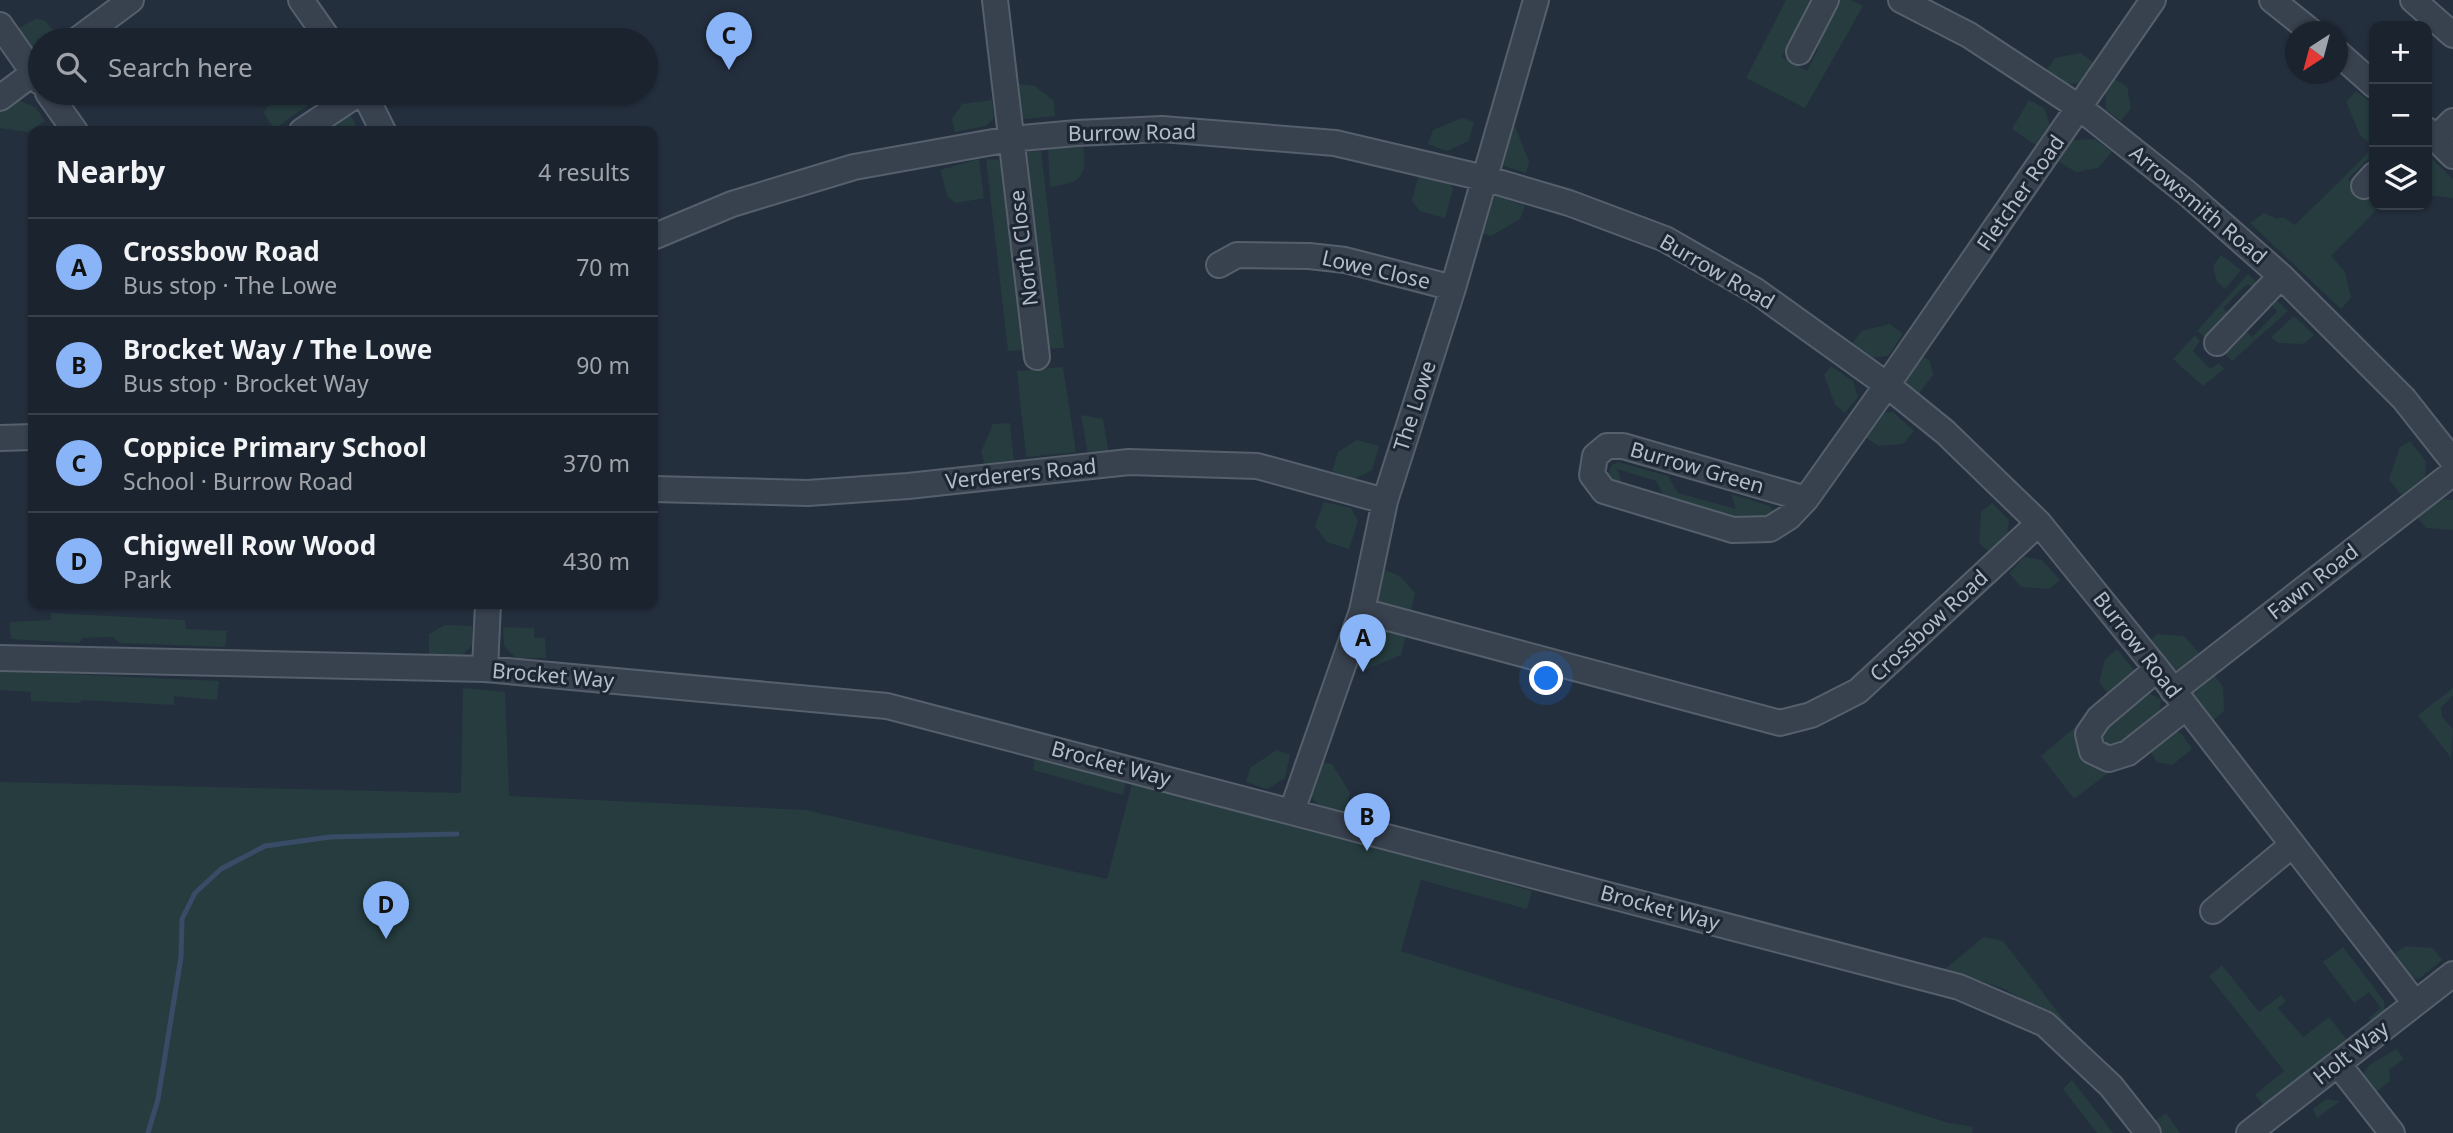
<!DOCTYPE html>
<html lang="en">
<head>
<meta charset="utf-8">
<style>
  :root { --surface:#1b232e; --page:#242b36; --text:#f1f3f6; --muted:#a0a4aa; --line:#39404a; --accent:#8ab4f8 }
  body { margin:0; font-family:"Noto Sans",sans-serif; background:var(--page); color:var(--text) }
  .controls { position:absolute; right:21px; top:21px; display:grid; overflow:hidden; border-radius:14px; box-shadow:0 2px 5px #0004 }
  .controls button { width:63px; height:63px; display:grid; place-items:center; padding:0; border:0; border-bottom:2px solid var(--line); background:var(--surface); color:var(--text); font:35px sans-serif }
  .compass { position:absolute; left:2285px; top:21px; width:63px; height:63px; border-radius:50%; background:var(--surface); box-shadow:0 2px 5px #0004; rotate:216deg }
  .you { position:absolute; left:1547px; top:679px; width:24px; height:24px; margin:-18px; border:5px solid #fff; border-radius:50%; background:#1a73e8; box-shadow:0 0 0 10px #1a73e833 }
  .badge { display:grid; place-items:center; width:46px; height:46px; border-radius:50%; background:var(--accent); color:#111; font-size:23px; font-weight:700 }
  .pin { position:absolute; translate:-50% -58px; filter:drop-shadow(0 2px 4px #0008) }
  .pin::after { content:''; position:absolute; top:37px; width:24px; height:21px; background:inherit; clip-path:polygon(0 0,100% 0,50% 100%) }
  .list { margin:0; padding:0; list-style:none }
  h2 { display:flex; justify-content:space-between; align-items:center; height:91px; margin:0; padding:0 28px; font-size:30px }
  h2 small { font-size:23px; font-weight:400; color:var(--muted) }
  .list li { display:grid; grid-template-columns:46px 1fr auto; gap:21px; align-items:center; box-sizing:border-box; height:98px; padding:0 28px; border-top:2px solid var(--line) }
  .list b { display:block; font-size:26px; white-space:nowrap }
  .list p { margin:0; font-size:23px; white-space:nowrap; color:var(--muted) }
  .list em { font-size:23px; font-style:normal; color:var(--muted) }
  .icon { flex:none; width:38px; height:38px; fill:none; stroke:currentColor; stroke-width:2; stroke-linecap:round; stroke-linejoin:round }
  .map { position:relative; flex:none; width:2453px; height:1133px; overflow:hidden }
  .search { position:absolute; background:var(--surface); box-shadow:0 2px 5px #0004; left:28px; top:28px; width:630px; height:77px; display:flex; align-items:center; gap:18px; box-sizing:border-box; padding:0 24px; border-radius:38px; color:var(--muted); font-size:26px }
  .panel { position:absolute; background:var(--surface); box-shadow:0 2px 5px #0004; left:28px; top:126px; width:630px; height:483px; border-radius:14px }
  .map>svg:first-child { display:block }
  .green { fill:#263c3f }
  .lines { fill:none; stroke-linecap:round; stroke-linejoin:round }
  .stream { stroke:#394c67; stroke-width:5 }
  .minor-casing { stroke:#565f6c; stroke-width:28 }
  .minor { stroke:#38414e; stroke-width:24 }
  .labels { text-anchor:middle; stroke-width:6; stroke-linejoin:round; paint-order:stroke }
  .street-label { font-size:21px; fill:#b4bcc9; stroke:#1d2633 }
</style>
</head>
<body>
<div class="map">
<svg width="2453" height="1133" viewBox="0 0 2453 1133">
  <rect width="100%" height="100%" fill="#242f3e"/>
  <path class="green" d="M1786,0H1816L1801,30L1793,35L1782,57L1807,71L1818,49L1817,32L1834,0H1851L1863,6L1805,108L1746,78Z
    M37,18L45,21L56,33L47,40H40V46L36,49L23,45L12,32Z
    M2081,53L2095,64L2084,82L2064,85L2046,71L2055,58Z
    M2114,79L2127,86L2131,108L2121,121L2106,110L2105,93Z
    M1019,84L1035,86L1054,101L1055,116L1023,119Z
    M2356,91L2374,105V159L2369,158L2348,179L2372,202L2374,200V205H2381L2331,256L2345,272L2351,298L2341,309L2250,223L2264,213L2277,219L2283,217L2295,225L2374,147L2360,135L2346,102Z
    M281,93H325L274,129L263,112Z
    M19,100L36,108L45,121L28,132L0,128V112Z
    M992,100L994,118L986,126L955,132L952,119L962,104Z
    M2029,100L2044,108L2050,125L2036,145L2012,129Z
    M341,112L351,116L359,131H314Z
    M1462,118L1474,122L1469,141L1447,151L1428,144L1433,130Z
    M1505,122L1515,126L1529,162L1526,173L1502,165L1495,152Z
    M2095,139L2112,152L2098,168L2076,172L2058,161L2073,140Z
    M1083,147C1088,178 1079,183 1050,187L1048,149Z
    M1041,151L1064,348L1044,349L1020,152Z
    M2427,154L2453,179V198L2427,195Z
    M979,159L984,198L956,203L948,197L940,170Z
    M986,159L1004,160L1031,350L1008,351Z
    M1419,173L1448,180L1453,189L1445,218L1420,211L1412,201Z
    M1497,196L1525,206L1520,219L1491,236L1473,231L1483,200Z
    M2221,255L2241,270L2225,289L2217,282L2213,266Z
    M2248,274L2259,284L2255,289L2247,284L2223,308L2232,317L2229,321L2222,317L2205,337L2197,331Z
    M2274,298L2288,311L2232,361L2225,354L2243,337L2239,332L2242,328L2252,337L2277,312L2270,302Z
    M2294,316L2314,335L2304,344L2278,343L2271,337Z
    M1890,324L1903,334L1888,356L1871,358L1852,344L1861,331Z
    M2195,335L2200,341L2193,351L2210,369L2219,363L2224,369L2203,386L2173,359Z
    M1919,353L1930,361L1933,375L1917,396L1908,389L1904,380Z
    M1831,366L1853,381L1858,397L1845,413L1835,405L1824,375Z
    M1063,367L1076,452L1026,457L1017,371Z
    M1893,412L1914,431L1903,444L1878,446L1861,434L1876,413Z
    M1081,415L1103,419L1109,454L1088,455Z
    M1010,423L1014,461L985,464L981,452L993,424Z
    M1357,440L1379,446L1372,470L1354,479L1332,471L1338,452Z
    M2410,441L2426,461L2425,477L2401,495L2389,479L2400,447Z
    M1618,462L1668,476L1678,493L1736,509L1731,494L1770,506L1774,512L1770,517L1748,523L1666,500L1656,481L1617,469L1624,487L1605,479L1612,465Z
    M2440,498L2453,500V530L2426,528L2415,515Z
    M1324,502L1351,508L1358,521L1349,549L1327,542L1315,526Z
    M1992,503L2009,520L2007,538L1990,553L1979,543L1981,512Z
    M2024,557L2042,560L2060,580L2049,589L2021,587L2009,573Z
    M1378,567L1400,576L1415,593L1411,611L1379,604L1372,590Z
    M51,613L185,620L186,629L227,631L225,647L121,643L112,637L83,638L79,643L11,639L9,622L51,620Z
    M445,625L472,626V646L459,658L429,654V634Z
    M1373,625L1406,635L1401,655L1365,670L1351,666L1361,629Z
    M503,627L534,628V638H545L546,658H516L504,646Z
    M2157,634L2184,636L2199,653L2178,670L2164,666L2146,645Z
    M2117,649L2134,670L2132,676L2109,695L2099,682L2105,660Z
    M0,671L219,681L217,700L174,696V705L82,700L80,703L31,701V692L0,690Z
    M2212,672L2223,687L2224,711L2210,723L2193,702V687Z
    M463,688L505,692L509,796L805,810L1107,879L1132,784L1428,856L1427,861L1532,891L1527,909L1421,880L1401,951L1949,1123L1973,1127L1972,1133H0V782L461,793Z
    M2453,688V696L2441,707L2442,717L2453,729L2451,758L2418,715Z
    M2147,692L2161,700C2163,721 2130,740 2112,749L2101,745L2098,728Z
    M2080,723L2077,737L2097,765L2111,771L2074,799L2041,756Z
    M2174,730L2182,734L2192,749L2172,765L2157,762L2146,745Z
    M1277,750L1290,755L1285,778L1267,789L1246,782L1251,767Z
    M1035,758L1126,781L1123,795L1033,770Z
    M1317,761L1332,764L1350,793L1345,813C1305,806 1307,795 1317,761Z
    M1984,937L2003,941L2073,1032L2005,989L1945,969Z
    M2406,946L2433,948L2442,960L2419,979L2404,976L2389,957Z
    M2343,947L2384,1001L2385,1014L2373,1024L2369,1018L2381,1008L2369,992L2354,1003L2323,962Z
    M2222,965L2259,1012L2281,995L2286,1001L2278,1008L2303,1037L2329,1017L2347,1040L2264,1106L2255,1095L2284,1071L2209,976Z
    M2396,1049L2404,1059L2389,1070L2390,1081L2371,1096L2359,1081L2369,1065Z
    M2072,1080L2113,1133H2097L2063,1089Z
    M2326,1099L2340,1101L2317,1118L2313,1109Z
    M2166,1113L2180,1133H2157L2151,1124Z"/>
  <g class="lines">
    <path class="stream" d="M148,1133L158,1099L181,957L182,919L195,893L221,869L265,846L330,837L457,834"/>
    <defs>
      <path id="minor" d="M301,0L329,40
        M995,0L1037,357
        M1901,0L1969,35L2080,108L2187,193L2281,276L2404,399L2453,461
        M2272,0L2312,32
        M2413,0L2453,35
        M0,25L40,82
        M77,40L131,0
        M1799,52L1826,0
        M2338,53L2374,85
        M48,93L75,131
        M364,93L383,131
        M0,98L40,68
        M2427,130L2453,156
        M302,131L359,93
        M2436,138L2453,121
        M2364,186L2374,175
        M653,237L732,204L854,167L1010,139L1077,133L1162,129L1335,143L1484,178L1569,203L1665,239L1756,291L1887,385L1945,432L2039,523L2157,669L2415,1003
        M1219,265L1237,255L1309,256L1345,260L1453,288
        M2217,343L2281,276
        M0,438L33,437
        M653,489L808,493L908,486L1129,462L1257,466L1385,501
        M1806,499L1623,446H1607L1595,456L1592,475L1604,491L1733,530L1770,529L1789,517L1806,499L1887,385L2153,0
        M1362,611L1780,723L1811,715L1858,691L2039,523
        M0,658L485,669L887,706L1959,987L2045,1024L2111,1086L2148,1133
        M485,669L488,604
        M2157,669L2099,718L2088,734L2092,751L2109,759L2128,753L2185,708
        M2173,691L2453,473
        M1292,811L1362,611L1385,501L1453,288L1536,0
        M2213,911L2292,845
        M2338,1064L2392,1133
        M2249,1133L2453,974"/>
    </defs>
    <use href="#minor" class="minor-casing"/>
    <use href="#minor" class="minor"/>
  </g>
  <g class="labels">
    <g class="street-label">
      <text transform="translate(1132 133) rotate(-1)" y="7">Burrow Road</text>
      <text transform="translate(2021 193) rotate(-55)" y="7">Fletcher Road</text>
      <text transform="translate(2198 205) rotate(40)" y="7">Arrowsmith Road</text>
      <text transform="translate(1024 248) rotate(-97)" y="7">North Close</text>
      <text transform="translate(1376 270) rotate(13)" y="7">Lowe Close</text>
      <text transform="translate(1717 272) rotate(30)" y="7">Burrow Road</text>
      <text transform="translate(1415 406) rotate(-72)" y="7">The Lowe</text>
      <text transform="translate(1697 468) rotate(16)" y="7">Burrow Green</text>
      <text transform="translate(1021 474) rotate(-6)" y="7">Verderers Road</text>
      <text transform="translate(2313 582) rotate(-38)" y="7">Fawn Road</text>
      <text transform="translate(1929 626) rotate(-43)" y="7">Crossbow Road</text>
      <text transform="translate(2137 645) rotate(52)" y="7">Burrow Road</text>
      <text transform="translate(553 676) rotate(5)" y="7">Brocket Way</text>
      <text transform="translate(1111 764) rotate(15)" y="7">Brocket Way</text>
      <text transform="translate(1660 908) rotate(15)" y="7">Brocket Way</text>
      <text transform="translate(2351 1053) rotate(-38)" y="7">Holt Way</text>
    </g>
  </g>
</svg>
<div class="controls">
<button>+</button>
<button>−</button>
<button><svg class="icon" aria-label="layers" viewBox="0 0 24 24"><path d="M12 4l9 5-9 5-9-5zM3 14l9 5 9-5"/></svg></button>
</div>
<svg class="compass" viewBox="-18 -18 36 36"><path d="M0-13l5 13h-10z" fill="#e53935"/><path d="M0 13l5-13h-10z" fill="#a0a4aa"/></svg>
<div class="you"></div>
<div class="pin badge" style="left:1363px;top:672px">A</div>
<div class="pin badge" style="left:1367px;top:851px">B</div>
<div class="pin badge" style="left:729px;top:70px">C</div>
<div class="pin badge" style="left:386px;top:939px">D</div>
<div class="search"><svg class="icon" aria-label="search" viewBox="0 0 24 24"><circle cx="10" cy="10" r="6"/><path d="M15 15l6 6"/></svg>Search here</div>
<section class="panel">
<h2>Nearby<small>4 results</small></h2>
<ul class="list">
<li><span class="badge">A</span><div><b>Crossbow Road</b><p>Bus stop · The Lowe</p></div><em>70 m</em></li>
<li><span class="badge">B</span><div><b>Brocket Way / The Lowe</b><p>Bus stop · Brocket Way</p></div><em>90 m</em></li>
<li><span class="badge">C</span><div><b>Coppice Primary School</b><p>School · Burrow Road</p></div><em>370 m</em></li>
<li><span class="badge">D</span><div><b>Chigwell Row Wood</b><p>Park</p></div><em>430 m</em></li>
</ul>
</section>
</div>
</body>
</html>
